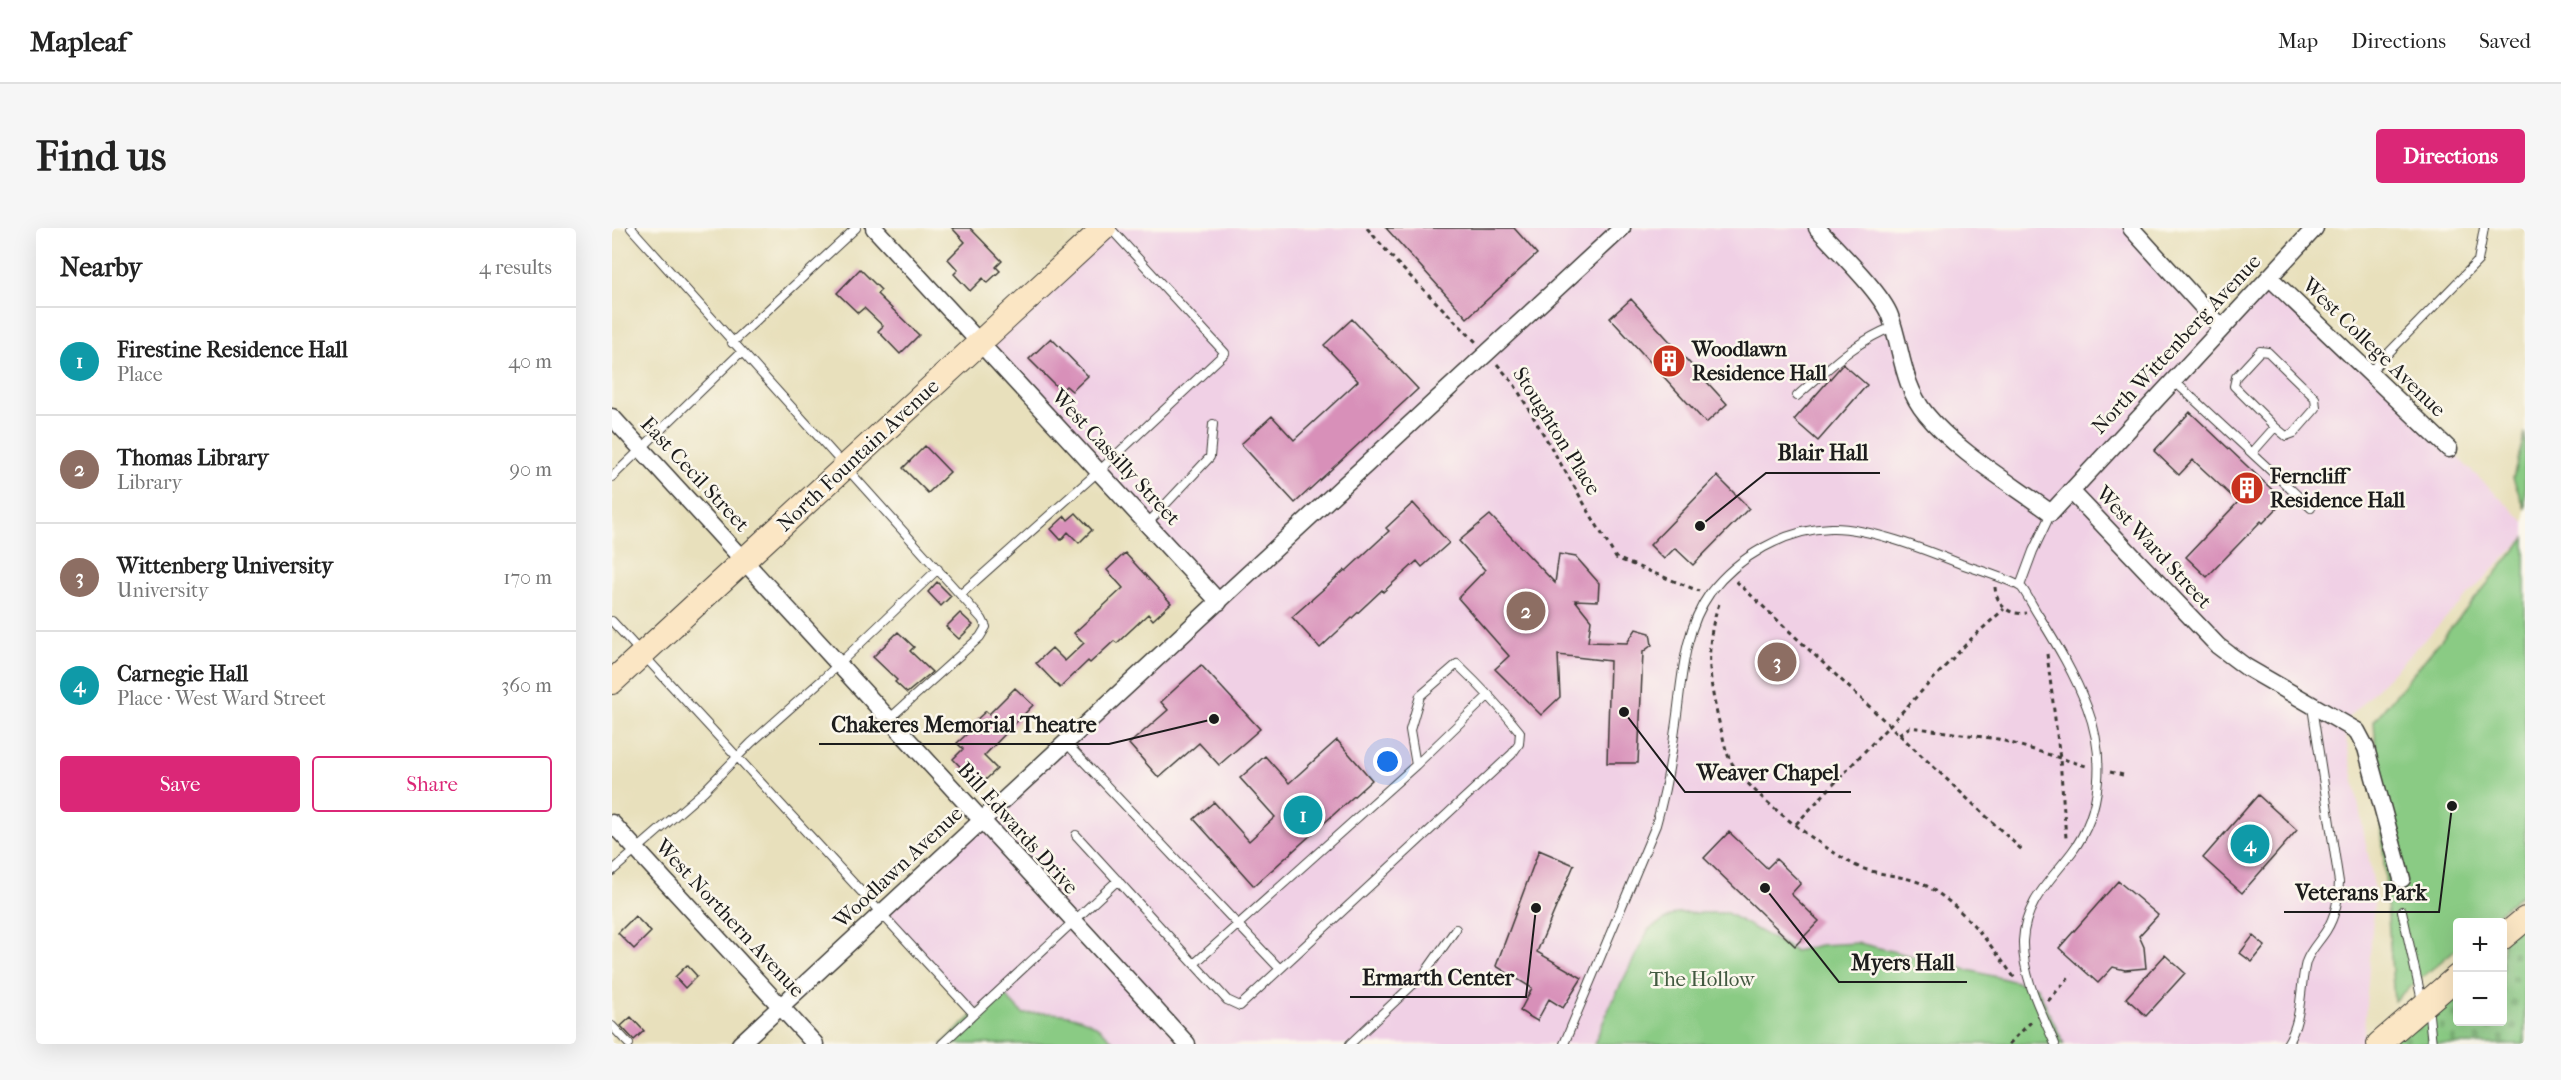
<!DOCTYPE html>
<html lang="en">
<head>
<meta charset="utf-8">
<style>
  :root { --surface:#fff; --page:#f6f6f6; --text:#222; --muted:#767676; --line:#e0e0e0; --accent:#db2777 }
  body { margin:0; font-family:"IM FELL French Canon",serif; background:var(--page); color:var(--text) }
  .controls { position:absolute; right:18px; bottom:18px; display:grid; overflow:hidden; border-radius:6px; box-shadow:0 6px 24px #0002 }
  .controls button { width:54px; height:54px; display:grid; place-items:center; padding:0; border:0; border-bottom:2px solid var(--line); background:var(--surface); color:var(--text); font:30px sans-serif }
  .you { position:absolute; left:776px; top:534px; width:21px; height:21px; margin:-15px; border:4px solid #fff; border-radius:50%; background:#1a73e8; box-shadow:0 0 0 9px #1a73e833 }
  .badge { display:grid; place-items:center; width:39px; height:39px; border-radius:50%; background:var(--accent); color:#fff; font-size:20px; font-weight:700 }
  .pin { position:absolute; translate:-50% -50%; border:3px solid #fff; box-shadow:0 2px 6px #0006 }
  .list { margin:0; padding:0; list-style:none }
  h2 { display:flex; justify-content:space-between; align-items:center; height:78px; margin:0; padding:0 24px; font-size:26px }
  h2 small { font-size:20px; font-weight:400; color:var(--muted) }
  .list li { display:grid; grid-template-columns:39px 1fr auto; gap:18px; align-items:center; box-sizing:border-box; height:108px; padding:0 24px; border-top:2px solid var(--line) }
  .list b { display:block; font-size:22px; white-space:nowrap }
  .list p { margin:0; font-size:20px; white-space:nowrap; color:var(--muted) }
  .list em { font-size:20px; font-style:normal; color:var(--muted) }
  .actions { display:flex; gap:12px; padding:18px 24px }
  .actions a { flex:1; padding:14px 0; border:2px solid var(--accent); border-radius:6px; text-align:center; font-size:21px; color:var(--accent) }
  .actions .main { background:var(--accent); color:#fff }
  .map { position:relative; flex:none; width:1913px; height:816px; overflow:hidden; border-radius:6px }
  header { display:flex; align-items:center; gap:36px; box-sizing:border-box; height:84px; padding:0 30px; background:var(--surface); border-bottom:2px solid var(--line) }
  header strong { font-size:28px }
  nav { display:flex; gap:33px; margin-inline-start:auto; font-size:21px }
  .intro { display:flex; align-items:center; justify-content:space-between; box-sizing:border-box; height:144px; padding:0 36px }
  h1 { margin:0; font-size:42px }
  .button { padding:15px 27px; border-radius:6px; background:var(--accent); color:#fff; font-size:21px; font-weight:700 }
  main { display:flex; gap:36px; padding:0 36px }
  aside { flex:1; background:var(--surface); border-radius:6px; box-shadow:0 6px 24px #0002 }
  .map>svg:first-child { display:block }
  .built { fill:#f0d0e5 }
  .cemetery { fill:url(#cemetery-stones); stroke:#537450; stroke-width:1.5 }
  .green { fill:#8acb84; stroke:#537450; stroke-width:1.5 }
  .building { fill:#d890b9 }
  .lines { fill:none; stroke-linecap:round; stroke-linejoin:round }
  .lane-casing { stroke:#3b3934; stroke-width:10 }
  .street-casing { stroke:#3b3934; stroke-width:19 }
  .secondary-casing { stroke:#3b3934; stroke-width:26 }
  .path { stroke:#3b3934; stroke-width:3; stroke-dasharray:4.5 4.5; stroke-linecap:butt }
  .lane { stroke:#fff; stroke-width:8 }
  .street { stroke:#fff; stroke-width:16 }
  .secondary { stroke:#fbe6c4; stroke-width:24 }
  .labels { text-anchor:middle; stroke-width:5; stroke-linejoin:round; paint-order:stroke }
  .street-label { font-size:21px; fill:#1c1c1c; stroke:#fbf7ec }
  .poi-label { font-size:21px; font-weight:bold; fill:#1c1c1c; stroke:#fbf7ec; text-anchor:start }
  .park-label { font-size:21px; fill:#425940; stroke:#fbf7ec }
  .leader { fill:none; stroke:#1c1c1c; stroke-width:2 }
  .callout-dot { fill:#1c1c1c; stroke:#fbf7ec; stroke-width:2 }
  .callout-label { font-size:22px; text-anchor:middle; font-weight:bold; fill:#1c1c1c; stroke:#fbf7ec; stroke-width:5; stroke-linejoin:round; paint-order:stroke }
</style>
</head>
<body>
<header>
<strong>Mapleaf</strong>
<nav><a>Map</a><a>Directions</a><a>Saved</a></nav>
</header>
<div class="intro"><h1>Find us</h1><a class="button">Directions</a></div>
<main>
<aside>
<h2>Nearby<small>4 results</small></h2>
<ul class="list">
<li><span class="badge" style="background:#0f9aa8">1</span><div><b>Firestine Residence Hall</b><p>Place</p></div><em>40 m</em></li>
<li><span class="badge" style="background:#8d6e63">2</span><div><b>Thomas Library</b><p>Library</p></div><em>90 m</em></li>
<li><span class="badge" style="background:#8d6e63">3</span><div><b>Wittenberg University</b><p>University</p></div><em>170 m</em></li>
<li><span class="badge" style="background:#0f9aa8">4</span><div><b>Carnegie Hall</b><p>Place · West Ward Street</p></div><em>360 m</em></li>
</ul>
<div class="actions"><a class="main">Save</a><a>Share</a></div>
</aside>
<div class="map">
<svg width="1913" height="816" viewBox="0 0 1913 816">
  <defs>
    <pattern id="cemetery-stones" width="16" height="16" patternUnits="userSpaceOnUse" patternTransform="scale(1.5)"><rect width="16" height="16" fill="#8acb84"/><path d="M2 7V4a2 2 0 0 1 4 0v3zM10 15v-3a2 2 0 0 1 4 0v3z" fill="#76ae71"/></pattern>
  </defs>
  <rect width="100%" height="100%" fill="#fbf7ec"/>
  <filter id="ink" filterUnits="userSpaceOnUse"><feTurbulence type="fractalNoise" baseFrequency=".0167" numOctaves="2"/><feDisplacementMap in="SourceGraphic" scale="12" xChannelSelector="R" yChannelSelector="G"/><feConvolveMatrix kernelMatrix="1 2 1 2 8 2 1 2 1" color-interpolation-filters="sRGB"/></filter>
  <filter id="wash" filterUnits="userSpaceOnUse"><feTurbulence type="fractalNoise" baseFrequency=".008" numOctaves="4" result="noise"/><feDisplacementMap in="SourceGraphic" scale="24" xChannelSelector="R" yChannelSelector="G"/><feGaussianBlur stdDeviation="1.35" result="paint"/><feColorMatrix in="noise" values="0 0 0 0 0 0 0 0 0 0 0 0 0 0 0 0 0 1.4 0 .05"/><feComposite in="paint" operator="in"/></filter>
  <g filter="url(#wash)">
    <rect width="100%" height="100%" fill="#e8e0bc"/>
    <path class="built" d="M491,0H1519L1610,100L1657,49L1913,294V309L1731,495L1763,664L1751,816H329L362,786L268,686L607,374L367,114Z"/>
    <path class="cemetery" d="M1913,692V816H1768L1845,749L1846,794H1890L1891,711Z"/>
    <path class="green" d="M1913,204V281L1901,250Z
      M1913,310V663L1875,694H1846L1845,720L1782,773L1762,493Z
      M1064,685H1115L1183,723L1208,717L1247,715L1425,759L1452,816H982L998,778L1037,701Z
      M388,762L411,786C447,783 479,785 503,816H330Z"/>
    <g id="blocks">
      <path class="building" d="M340,0H358L390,33L384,39L388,43L375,55L371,50L358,63L342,46L346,42L336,31L353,14Z
        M774,0H902L925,26L855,90Z
        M248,41L269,62L265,66L307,107L288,126L266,103L271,98L252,80L246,85L225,65Z
        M1019,71L1115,176L1094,195L998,90Z
        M740,91L806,161L683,275L629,216L660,188L682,212L746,153L712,117Z
        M439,110L476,148L460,163L454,158L449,163L417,131Z
        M1231,136L1255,157L1206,213L1182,192Z
        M1578,184L1672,273L1651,295L1649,293L1595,349L1574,329L1626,274L1581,232L1567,247L1542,223Z
        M313,218L338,244L316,265L291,240Z
        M1105,248L1137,280L1081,337L1063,320L1052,331L1038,317Z
        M801,275L837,315L810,339L805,333L771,364L770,362L708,420L680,389L733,342L734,343L777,303L774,300Z
        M464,285L480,302L467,315L456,304L449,312L439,301L453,288L456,292Z
        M878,287L943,355L947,326L964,329L987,355L986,373L963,372L979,392L976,414L1015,415L1024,401L1038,405L1040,417L1031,424L1026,535H995L998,433L946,427L948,469L929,487L883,441L897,428L846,370L873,342L847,313Z
        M513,325L559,375L541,392L536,386L505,415L502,413L478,435L476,433L448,460L424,435L440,420L453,433L472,415L462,405L511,360L495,342Z
        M325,354L339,368L329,378L316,364Z
        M348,385L361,397L347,411L334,399Z
        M286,404L302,419L298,423L320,444L295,465L283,454L285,452L261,429Z
        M589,437L648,501L607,537L587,515L547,550L517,516L556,482L549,474Z
        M403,460L421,477L372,528L385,541L367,558L341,531L351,521L345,515L365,497L362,494L374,483L377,486Z
        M725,512L760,552L642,658L582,591L602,574L637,613L663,589L628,550L653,528L677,555Z
        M1646,567L1685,602L1630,665L1591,630Z
        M1117,604L1155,640L1164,631L1189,655L1179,666L1207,693L1183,718L1092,630Z
        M927,622L962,637L925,724L970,750L951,780L937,771L925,793L908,783L920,760L884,738Z
        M1506,653L1546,687L1527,708L1532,719L1534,740L1513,742L1501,739L1486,755L1447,720Z
        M23,688L39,704L22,721L6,705Z
        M1641,708L1653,718L1640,734L1628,725Z
        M1553,727L1573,745L1534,788L1514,770Z
        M75,737L85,748L73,760L63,749Z
        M19,789L32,803L22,812L9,798Z"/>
    </g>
  </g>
  <g filter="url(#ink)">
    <use href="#blocks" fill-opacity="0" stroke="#3b3934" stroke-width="1.5"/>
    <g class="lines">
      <defs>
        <path id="lane" d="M19,0L370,391L374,399L368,409L277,491
          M120,115L244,0
          M1757,145L1866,33L1872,0
          M1561,152L1699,280
          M1185,168C1215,142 1243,113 1281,99
          M1640,225L1663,199L1674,208L1682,205L1704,180L1703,170L1656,124L1648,123L1624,149L1622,158L1663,199
          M0,249L129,124
          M535,296L598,229L601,196
          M1408,358L1421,323L1439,285
          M349,366L487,243L613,125L498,0
          M0,393L362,786
          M454,515L668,741L900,526L907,516L908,504C889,480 868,458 845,436L808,468L798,502L804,537L877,467
          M464,607L615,772L628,778L668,741
          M0,643L92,563L139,515L211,451L326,341
          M1790,683L1810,773
          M582,736L804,537
          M1816,778L1820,816
          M0,798L17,816
          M330,816L506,652
          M738,816L812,746L844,701
          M952,816L1044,597C1053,565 1059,534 1063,501C1070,456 1070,404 1098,365C1126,329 1173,301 1219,300C1256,299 1314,322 1349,336C1361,340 1403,353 1410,360C1416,368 1421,379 1427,388C1445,417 1463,447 1475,479C1493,526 1491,583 1460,624C1438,653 1413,674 1411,713C1410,748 1429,784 1443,816
          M1675,816C1691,791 1687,762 1694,734C1698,722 1707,714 1714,703C1724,687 1726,672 1727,654L1700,479"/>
        <path id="street" d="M262,0L607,374
          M1205,0C1223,20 1269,64 1278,88C1290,121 1290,157 1314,186C1344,223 1400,256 1439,285L1703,0
          M1519,0L1610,100
          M1657,49L1837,221
          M0,189L575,816
          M1459,263L1606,418L1634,439L1745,503L1754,520L1790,651
          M0,595L203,816
          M128,816L1010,0"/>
        <path id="secondary" d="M0,454L492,0
          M1890,710L1913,691
          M1767,816L1846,748"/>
      </defs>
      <use href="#lane" class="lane-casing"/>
      <use href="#street" class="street-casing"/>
      <use href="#secondary" class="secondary-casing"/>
      <path class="path" d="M755,0L785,35L864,114
        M885,136L902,156L1004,330L1087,363
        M1124,353L1411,623
        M1383,359C1384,376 1396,388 1414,385
        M1107,376C1091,418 1098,463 1110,505C1112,514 1114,524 1118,532C1138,567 1203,614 1239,635C1260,648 1292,646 1313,657C1351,678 1379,717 1404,752
        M1435,426L1448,531L1454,610
        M1287,506L1298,499L1386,511L1474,538
        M1498,544L1511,547
        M1184,596L1359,411L1392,381
        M1436,773L1460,746
        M1397,816L1420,793"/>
      <use href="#lane" class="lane"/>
      <use href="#street" class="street"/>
      <use href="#secondary" class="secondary"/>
    </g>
  </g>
  <defs>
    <symbol id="building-disc" viewBox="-11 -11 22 22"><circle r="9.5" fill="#c8321e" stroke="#fbf7ec"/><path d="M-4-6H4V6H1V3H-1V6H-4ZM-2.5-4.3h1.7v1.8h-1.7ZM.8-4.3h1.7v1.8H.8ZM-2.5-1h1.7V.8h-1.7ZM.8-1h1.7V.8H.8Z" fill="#fff"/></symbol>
  </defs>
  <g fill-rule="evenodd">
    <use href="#building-disc" x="1038" y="114" width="38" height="38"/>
    <use href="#building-disc" x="1616" y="241" width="38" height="38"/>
  </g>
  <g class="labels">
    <g class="street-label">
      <text transform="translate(1564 116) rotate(-47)" y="7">North Wittenberg Avenue</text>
      <text transform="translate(1762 119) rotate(44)" y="7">West College Avenue</text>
      <text transform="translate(945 203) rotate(58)" y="7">Stoughton Place</text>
      <text transform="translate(246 227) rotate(-43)" y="7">North Fountain Avenue</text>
      <text transform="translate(504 229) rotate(47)" y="7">West Cassilly Street</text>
      <text transform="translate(83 246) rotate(47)" y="7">East Cecil Street</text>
      <text transform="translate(1542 319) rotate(47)" y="7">West Ward Street</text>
      <text transform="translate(406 600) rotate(48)" y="7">Bill Edwards Drive</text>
      <text transform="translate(286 639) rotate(-43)" y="7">Woodlawn Avenue</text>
      <text transform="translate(118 690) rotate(47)" y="7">West Northern Avenue</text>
    </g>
    <g class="poi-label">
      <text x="1080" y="128">Woodlawn<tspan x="1080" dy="24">Residence Hall</tspan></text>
      <text x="1658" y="255">Ferncliff<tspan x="1658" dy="24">Residence Hall</tspan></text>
    </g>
    <g class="park-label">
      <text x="1090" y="758">The Hollow</text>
    </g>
  </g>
  <path class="leader" d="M1088 298L1154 245H1268M602 491L497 516H207M1012 484L1073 564H1239M1840 578L1827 684H1672M1153 660L1227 754H1355M924 680L914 769H738"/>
  <g class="callout-dot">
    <circle cx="1088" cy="298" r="6"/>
    <circle cx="602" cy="491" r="6"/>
    <circle cx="1012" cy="484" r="6"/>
    <circle cx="1840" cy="578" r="6"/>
    <circle cx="1153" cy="660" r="6"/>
    <circle cx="924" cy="680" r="6"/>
  </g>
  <g class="callout-label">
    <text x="1211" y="232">Blair Hall</text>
    <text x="352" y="504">Chakeres Memorial Theatre</text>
    <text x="1156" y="552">Weaver Chapel</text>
    <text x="1749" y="672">Veterans Park</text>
    <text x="1291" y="742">Myers Hall</text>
    <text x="826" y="757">Ermarth Center</text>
  </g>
</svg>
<div class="controls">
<button>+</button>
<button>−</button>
</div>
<div class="you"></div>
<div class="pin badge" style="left:691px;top:587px;background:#0f9aa8">1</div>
<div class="pin badge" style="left:914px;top:383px;background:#8d6e63">2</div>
<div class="pin badge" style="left:1165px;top:434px;background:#8d6e63">3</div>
<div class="pin badge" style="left:1638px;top:616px;background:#0f9aa8">4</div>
</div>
</main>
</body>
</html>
